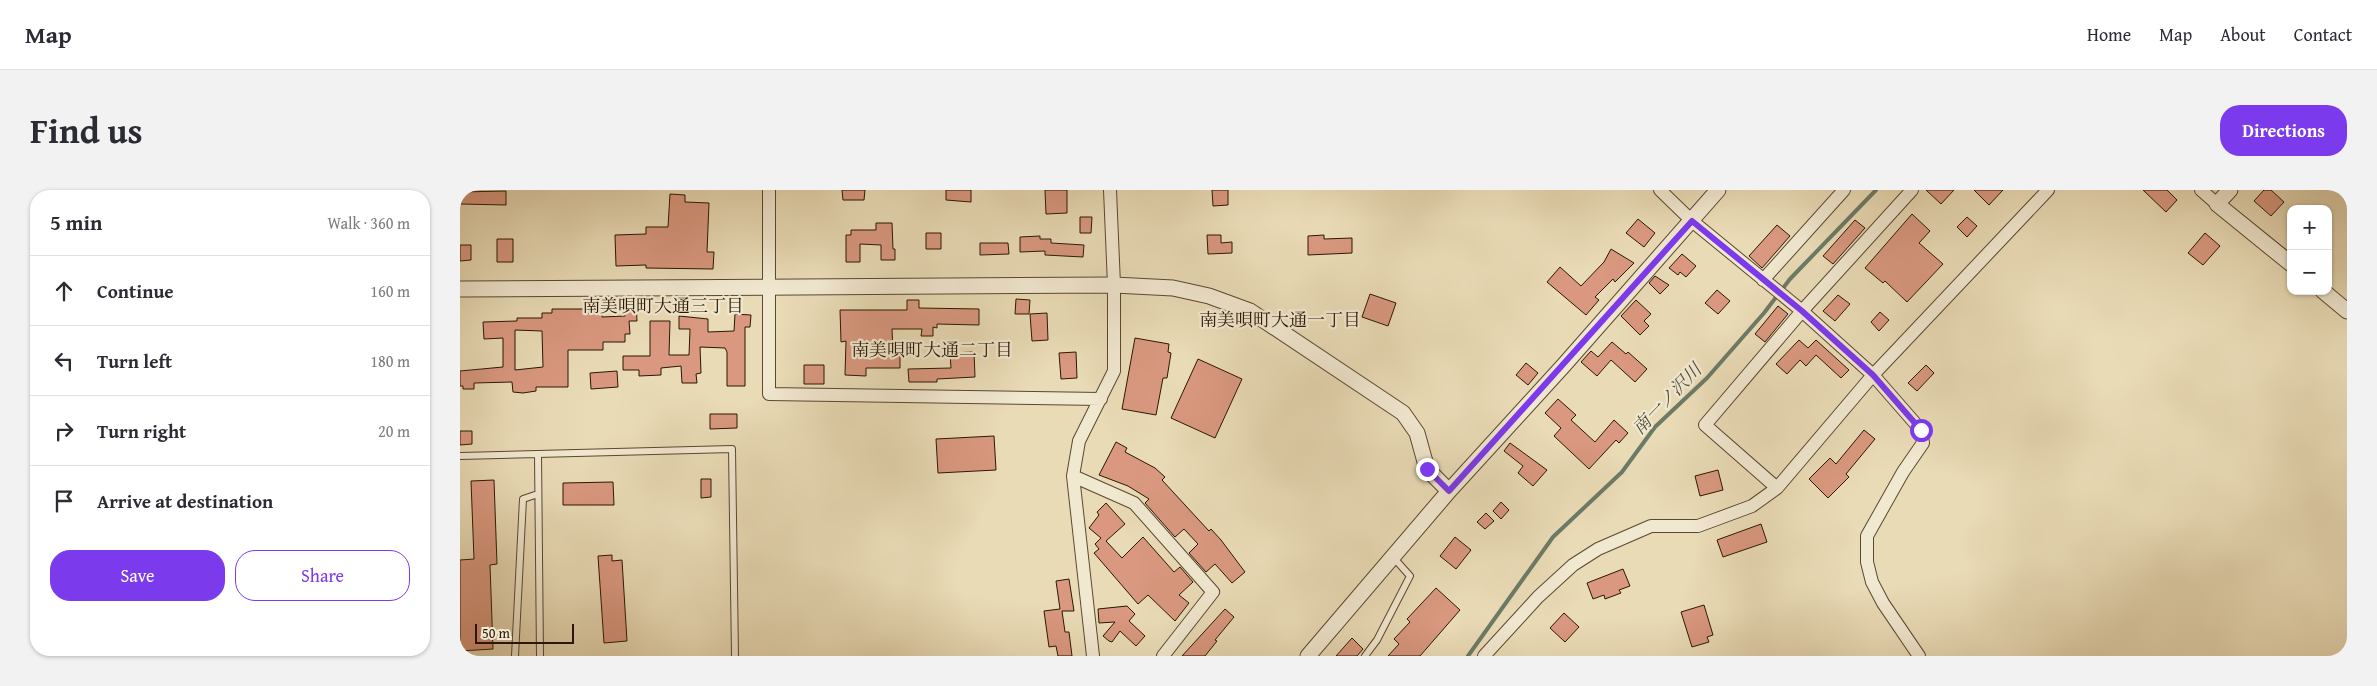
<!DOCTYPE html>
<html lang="en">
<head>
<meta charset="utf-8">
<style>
  :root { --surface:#fff; --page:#f2f2f3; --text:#2b2b33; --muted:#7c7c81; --line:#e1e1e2; --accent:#7c3aed }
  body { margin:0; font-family:"Gentium Book Plus","Noto Serif JP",serif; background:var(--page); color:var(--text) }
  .controls { position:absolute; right:15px; top:15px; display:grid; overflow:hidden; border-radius:10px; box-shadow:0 1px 4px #0004 }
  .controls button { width:45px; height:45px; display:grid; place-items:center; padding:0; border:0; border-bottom:1px solid var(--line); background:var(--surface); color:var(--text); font:25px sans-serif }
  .scale { position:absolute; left:15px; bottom:12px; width:99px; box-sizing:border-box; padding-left:5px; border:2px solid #2b1703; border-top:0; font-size:14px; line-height:18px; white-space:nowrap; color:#2b1703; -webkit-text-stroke:4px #f1e8d0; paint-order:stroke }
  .stop { position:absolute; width:15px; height:15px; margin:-11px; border:4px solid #7c3aed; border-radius:50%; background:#fff }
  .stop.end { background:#7c3aed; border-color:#fff; box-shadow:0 1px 5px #0008 }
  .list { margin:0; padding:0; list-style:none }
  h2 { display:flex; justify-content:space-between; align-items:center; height:65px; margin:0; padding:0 20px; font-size:21px }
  h2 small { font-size:16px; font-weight:400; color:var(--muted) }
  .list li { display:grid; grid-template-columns:32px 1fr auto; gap:15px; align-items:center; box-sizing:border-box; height:70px; padding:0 20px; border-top:1px solid var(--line) }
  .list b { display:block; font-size:19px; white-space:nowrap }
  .list em { font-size:16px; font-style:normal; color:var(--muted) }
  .actions { display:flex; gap:10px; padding:15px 20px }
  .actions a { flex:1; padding:11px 0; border:1px solid var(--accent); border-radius:20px; text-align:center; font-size:18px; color:var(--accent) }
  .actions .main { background:var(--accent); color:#fff }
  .icon { flex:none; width:28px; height:28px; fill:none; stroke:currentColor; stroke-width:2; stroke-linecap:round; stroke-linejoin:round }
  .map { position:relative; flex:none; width:1887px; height:466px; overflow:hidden; border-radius:20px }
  header { display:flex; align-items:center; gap:30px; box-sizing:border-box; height:70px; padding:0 25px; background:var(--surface); border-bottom:1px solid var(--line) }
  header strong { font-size:24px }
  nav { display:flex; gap:28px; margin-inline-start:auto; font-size:18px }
  .intro { display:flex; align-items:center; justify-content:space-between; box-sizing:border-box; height:120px; padding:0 30px }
  h1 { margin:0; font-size:35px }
  .button { padding:12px 22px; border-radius:20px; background:var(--accent); color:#fff; font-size:18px; font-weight:700 }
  main { display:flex; gap:30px; padding:0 30px }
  aside { flex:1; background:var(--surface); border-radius:20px; box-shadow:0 1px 4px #0004 }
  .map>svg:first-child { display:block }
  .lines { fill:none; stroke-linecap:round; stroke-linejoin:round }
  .stream { stroke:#6d7a66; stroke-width:4 }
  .building { fill:#d9987f; stroke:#2b1703; fill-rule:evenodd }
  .service-casing { stroke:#5a4830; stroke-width:8 }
  .minor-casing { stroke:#5a4830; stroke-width:14 }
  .tertiary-casing { stroke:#5a4830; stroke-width:17 }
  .service { stroke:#f1e8d0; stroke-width:6 }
  .minor { stroke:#f1e8d0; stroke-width:12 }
  .tertiary { stroke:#f1e8d0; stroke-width:15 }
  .route { stroke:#7c3aed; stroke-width:6 }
  .labels { text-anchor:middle; stroke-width:4.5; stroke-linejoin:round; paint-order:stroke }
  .neighbourhood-label { font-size:18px; fill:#2b1703; stroke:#f1e8d0 }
  .water-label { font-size:18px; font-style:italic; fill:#52513d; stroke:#f1e8d0 }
</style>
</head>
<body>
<header>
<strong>Map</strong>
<nav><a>Home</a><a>Map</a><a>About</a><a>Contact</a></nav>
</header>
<div class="intro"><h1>Find us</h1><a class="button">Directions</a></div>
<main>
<aside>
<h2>5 min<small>Walk · 360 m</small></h2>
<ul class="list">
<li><svg class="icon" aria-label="ahead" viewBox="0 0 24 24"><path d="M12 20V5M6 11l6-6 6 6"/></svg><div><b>Continue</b></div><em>160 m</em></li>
<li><svg class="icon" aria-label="left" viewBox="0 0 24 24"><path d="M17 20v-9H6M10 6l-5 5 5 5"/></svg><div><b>Turn left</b></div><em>180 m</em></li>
<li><svg class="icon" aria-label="right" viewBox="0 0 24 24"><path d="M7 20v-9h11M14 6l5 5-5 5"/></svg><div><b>Turn right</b></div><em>20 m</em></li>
<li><svg class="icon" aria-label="arrive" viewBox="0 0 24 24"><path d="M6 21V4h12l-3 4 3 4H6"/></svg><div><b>Arrive at destination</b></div></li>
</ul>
<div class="actions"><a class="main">Save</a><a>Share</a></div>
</aside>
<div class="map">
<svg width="1887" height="466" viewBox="0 0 1887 466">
  <rect width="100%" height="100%" fill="#e9dbb6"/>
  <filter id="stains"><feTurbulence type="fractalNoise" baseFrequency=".004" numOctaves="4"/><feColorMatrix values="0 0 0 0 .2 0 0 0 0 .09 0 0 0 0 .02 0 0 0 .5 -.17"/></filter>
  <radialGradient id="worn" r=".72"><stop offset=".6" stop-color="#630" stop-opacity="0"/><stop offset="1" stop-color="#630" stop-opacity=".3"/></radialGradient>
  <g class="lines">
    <path class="stream" d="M1008,466L1093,347L1162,282L1195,237L1247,188L1304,123L1330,89L1416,0"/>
  </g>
  <path class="building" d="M382,0H405L404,10H383Z
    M486,0H511V12L486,10Z
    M585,0H607V23L586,24Z
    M752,0H768V15L753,16Z
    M1466,0H1494L1481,14Z
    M1514,0H1543L1529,15Z
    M1683,0H1707L1717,10L1706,22Z
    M1804,0H1811L1824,12L1811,26L1794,11Z
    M46,1V15L0,14V2Z
    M210,4L225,5V12L249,13L247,62H254L253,79L186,78V75L156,76L155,45L186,44V37H208Z
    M1452,24L1470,41L1459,53L1483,74L1447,112L1425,91L1423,93L1405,78Z
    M620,27H632L631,43H620Z
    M1507,27L1517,36L1507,47L1497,37Z
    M1178,29L1195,43L1184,57L1166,43Z
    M1395,30L1405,38L1373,74L1363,66Z
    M416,33H432L433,59H435V70H421V55L400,54V72H386V45H391V40H416Z
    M1317,35L1330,46L1302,78L1289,66Z
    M466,43H481V59H466Z
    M1745,43L1760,56L1743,75L1728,63Z
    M747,45H761V53L772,52V63L748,64Z
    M864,45V49L892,48V63L848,65V46Z
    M580,46V49H591V53L624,55L623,67L585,65V61L560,62V47Z
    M37,49H53V72H37Z
    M520,53H548L549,64L520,65Z
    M0,55H11V70L0,71Z
    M1151,59L1174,73L1155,92L1153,89L1135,107L1139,110L1126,125L1087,92L1100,77L1121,96L1144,72Z
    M1222,64L1236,76L1226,87L1220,82L1218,85L1209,78Z
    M1195,86L1209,95L1200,104L1189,93Z
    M1257,100L1270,111L1258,124L1245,113Z
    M910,104L936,113L928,136L902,127Z
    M1378,105L1390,114L1375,131L1363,121Z
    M556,109L570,110L569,124H555Z
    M447,110H459V118L519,119V135L477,134V138L473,137V146H461L462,139H432L433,161H440V178H406V186L385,185L386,151L381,152L380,120H447Z
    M1176,110L1191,124L1184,131L1189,136L1180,145L1161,126Z
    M176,113L177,131H169L170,144H165V152H143V160H108V197H76V201L63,203L53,202L52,192L14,193V199H3V196H0V181L43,177V148L24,149L23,132L57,131V128H82V123H92V119H125V123H142V127L165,126L164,114ZM55,140L82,141L83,177L55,180Z
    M1318,116L1328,124L1305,152L1295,144Z
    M1420,122L1429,130L1419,141L1411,132Z
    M587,123L588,150L572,151L570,124Z
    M275,124L291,125L290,137H285V196H267V162L265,158L240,157L241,183L236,184L237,193H222L221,176L201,178V185L179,186V180H163V166H190V131H210L209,165H229L230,139H219V126L248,129V142L274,141Z
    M675,148L709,154L708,162L711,163L707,188H703L696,225L662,219Z
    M1339,150L1348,158L1356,150L1389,180L1381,188L1356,165L1346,176L1340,170L1327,184L1316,174Z
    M1152,152L1166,164L1168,162L1187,179L1175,192L1151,170L1137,186L1121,172L1131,161L1138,167Z
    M514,162L515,187L477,189V192H449L448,179L491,178L490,163Z
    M616,162L617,188L601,189L599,163Z
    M738,169L782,189L755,248L711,228Z
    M1066,173L1078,183L1068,195L1056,185Z
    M344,175H364V194H344Z
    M1466,175L1474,183L1457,201L1448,193Z
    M157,181L158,197L131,199L130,183Z
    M1098,209L1116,225L1111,230L1135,252L1154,230L1168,243L1159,253L1156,250L1129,279L1094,246L1101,238L1085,223Z
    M250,224H277V238L250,239Z
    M1404,240L1415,249L1386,284L1389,287L1368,308L1349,289L1370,268L1376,274Z
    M0,241H12V254L0,255Z
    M534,246L536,280L478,283L476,249Z
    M656,252L667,258L665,262L695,278L705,287L702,290L749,341L751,339L761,350L785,382L772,393L755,374L746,382L729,363L738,354L724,339L715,347L685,313L689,309L668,296L639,285Z
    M1050,253L1087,280L1073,296L1058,283L1063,276L1044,261Z
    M1258,280L1263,300L1240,306L1235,286Z
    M241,289H251V307L241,308Z
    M34,290L37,374L30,375L33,459L0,461V370L14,369L11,291Z
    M153,292L154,315H103V293Z
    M1041,312L1049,320L1041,329L1033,321Z
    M646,313L665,334L646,351L662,368L683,347L714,382L720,377L733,392L719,405L729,413L715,431L688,405L678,414L634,363L639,359L635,354L641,348L629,338L639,325L637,322Z
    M1026,323L1034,331L1025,339L1017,332Z
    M1301,334L1307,352L1263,367L1257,350Z
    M995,347L1011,360L996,379L980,366Z
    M152,365V371L162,370L167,451L144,453L138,366Z
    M1163,379L1170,396L1159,400L1161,403L1145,409L1144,405L1133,409L1127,393Z
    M609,389L614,421H602L605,442H609L612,466H598L596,456L589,457L584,421L600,419L596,391Z
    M976,398L1000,420L960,466H928L939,454L934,449L950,432L947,429Z
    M1244,415L1253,445L1247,447L1249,452L1232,457L1221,422Z
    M667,416L675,424L669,431L685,446L676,456L660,441L652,452L649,451L643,446L655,432L639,433L638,419Z
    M765,419L774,427L755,450L757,451L745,466H722Z
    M1104,423L1119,437L1105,452L1090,438Z
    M892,448L903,459L897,466H876Z"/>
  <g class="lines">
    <defs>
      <path id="service" d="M78,264L80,466
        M0,266L272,259L275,466
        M55,466L63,309L78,304
        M905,466L917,450L950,386L933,367"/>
      <path id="minor" d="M309,0V204L641,209
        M1200,0L1232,31L1342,121L1413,185L1461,240L1463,253L1443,282L1407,346V372L1412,392L1423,413L1459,466
        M1741,0L1757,14
        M1303,90L1384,0
        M613,286L674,313L753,402L703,466
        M1317,298L1245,235L1342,121L1452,0
        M633,466L613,286L619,251L654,181V95L650,0
        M1024,466L1078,407L1113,375L1138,359L1191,336H1238L1292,316L1317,298L1413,185L1588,0"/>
      <path id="tertiary" d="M1770,0L1757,14L1831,74
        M0,99L654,95L713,98L749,106L790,121L943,223L957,243L967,279L989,301
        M1863,101L1887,121
        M848,466L989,301L1104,175L1258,0"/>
    </defs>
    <use href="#service" class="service-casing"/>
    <use href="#minor" class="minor-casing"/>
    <use href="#tertiary" class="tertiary-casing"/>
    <use href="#service" class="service"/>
    <use href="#minor" class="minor"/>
    <use href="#tertiary" class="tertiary"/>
  </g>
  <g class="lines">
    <path class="route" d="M967,279L989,301L1232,31L1342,121L1413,185L1461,240"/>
  </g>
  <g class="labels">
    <g class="neighbourhood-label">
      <text x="203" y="122">南美唄町大通三丁目</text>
      <text x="820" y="136">南美唄町大通一丁目</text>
      <text x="472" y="166">南美唄町大通二丁目</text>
    </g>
    <g class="water-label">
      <text transform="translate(1207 209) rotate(-46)" y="6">南一ノ沢川</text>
    </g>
  </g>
  <rect width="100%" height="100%" filter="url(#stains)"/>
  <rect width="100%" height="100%" fill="url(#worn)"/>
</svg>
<div class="controls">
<button>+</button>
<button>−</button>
</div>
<div class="scale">50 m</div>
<div class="stop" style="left:1461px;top:240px"></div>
<div class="stop end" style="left:967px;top:279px"></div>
</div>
</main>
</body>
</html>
